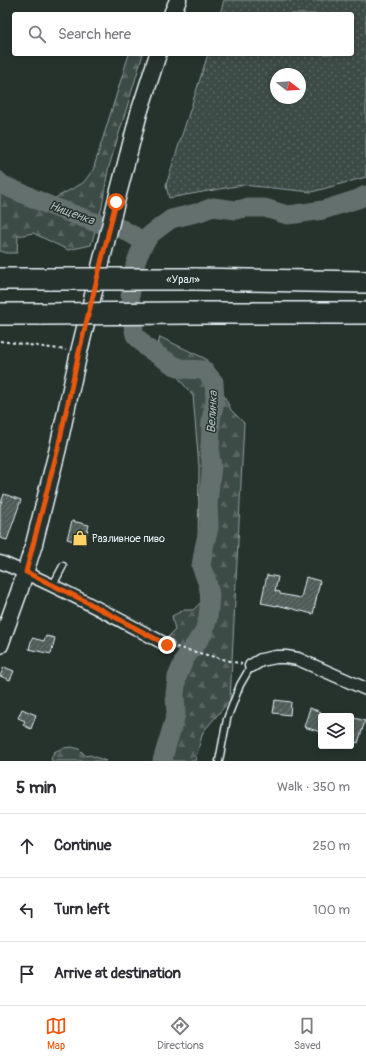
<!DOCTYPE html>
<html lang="en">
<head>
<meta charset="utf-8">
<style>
  :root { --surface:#fff; --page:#f7f7f7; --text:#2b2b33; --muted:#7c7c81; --line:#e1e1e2; --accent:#ea580c }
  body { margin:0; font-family:Pangolin,sans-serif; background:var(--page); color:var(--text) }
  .controls { position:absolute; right:12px; bottom:12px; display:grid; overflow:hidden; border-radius:4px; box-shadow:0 2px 6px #0003 }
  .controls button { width:36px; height:36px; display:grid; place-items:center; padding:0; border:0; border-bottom:1px solid var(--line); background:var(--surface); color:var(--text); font:20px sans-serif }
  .compass { position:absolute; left:270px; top:68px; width:36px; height:36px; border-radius:50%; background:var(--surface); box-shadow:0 2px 6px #0003; rotate:107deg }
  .stop { position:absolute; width:12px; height:12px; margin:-9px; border:3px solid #ea580c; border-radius:50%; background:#fff }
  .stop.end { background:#ea580c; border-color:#fff; box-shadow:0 1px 4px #0008 }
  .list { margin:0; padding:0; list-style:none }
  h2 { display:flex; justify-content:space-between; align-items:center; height:52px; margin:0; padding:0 16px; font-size:17px }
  h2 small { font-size:13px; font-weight:400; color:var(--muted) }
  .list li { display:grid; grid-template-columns:26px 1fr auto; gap:12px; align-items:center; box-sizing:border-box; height:64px; padding:0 16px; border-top:1px solid var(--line) }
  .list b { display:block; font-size:15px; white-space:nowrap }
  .list em { font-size:13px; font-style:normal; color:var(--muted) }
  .icon { flex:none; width:22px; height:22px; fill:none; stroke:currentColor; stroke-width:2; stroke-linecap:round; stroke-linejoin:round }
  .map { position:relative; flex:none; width:366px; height:761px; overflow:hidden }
  .search { position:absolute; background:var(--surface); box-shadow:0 2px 6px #0003; left:12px; right:12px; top:12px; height:44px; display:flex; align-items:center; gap:10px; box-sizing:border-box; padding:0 14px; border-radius:4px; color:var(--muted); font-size:15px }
  .sheet { height:244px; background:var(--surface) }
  nav { display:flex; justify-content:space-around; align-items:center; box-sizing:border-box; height:56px; border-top:1px solid var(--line); background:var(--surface); font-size:11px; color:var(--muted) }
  nav a { display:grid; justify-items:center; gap:2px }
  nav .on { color:var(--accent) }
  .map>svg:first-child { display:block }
  .grass { fill:url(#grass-dots); stroke:#939ea0; fill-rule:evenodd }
  .forest { fill:url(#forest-firs); stroke:#939ea0 }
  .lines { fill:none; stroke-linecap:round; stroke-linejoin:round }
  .river { stroke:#636f6d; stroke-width:19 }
  .building { fill:url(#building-hatch); stroke:#e8f1f8 }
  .lane-casing { stroke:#e8f1f8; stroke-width:9 }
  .street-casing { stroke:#e8f1f8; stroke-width:15 }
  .secondary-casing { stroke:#e8f1f8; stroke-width:19 }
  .highway-casing { stroke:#e8f1f8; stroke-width:24 }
  .path { stroke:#e8f1f8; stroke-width:2; stroke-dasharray:3 3; stroke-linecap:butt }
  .lane { stroke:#26332d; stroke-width:6 }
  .street { stroke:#26332d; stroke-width:12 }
  .secondary { stroke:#26332d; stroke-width:16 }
  .highway { stroke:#26332d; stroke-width:21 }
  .highway-bridge-casing { stroke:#e8f1f8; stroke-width:24; stroke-linecap:butt }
  .highway-bridge { stroke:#26332d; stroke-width:21 }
  .route { stroke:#ea580c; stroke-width:5 }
  .labels { text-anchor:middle; stroke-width:3; stroke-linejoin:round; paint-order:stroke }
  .street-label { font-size:11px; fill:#e8f1f8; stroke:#26332d }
  .poi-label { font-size:11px; fill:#e8f1f8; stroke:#26332d; text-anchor:start }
  .water-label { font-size:12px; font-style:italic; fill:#b3bdc0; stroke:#26332d }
</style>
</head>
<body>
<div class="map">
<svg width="366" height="761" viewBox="0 0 366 761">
  <defs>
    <pattern id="grass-dots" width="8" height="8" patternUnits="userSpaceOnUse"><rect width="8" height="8" fill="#3e4b47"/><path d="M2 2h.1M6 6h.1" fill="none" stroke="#5a6562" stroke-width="1.8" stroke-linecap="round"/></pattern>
    <pattern id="forest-firs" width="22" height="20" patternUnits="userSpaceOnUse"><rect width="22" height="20" fill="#3e4b47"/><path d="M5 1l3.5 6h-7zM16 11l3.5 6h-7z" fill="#5a6562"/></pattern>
    <pattern id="building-hatch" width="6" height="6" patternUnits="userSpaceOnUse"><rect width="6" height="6" fill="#505c59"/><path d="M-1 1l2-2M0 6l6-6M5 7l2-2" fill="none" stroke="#697472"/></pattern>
  </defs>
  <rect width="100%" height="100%" fill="#26332d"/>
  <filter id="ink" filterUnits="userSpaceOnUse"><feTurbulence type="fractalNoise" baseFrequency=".025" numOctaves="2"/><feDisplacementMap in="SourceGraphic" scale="8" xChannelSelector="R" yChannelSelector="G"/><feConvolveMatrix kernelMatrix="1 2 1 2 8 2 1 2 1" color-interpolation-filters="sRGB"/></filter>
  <g filter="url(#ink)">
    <path class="grass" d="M224,0H366V177L312,192L242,185L169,198L166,185L208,54H352V14H220ZM276,74H300V98H276Z"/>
    <path class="forest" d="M129,54H143L108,170L102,207L91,245L68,250L33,233L18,236L17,253H7L0,251V171L12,181L31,187L42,194L55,198L83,183L93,170Z
      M160,337L206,359L231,410L244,423L230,700L203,732L195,761H172L169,717L180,651L163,642L175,630L172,616L184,610H193L201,602L198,545L199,467L193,396L177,376L154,360Z
      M72,747L79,749L86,756L90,755L106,761H52L51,759L54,752L63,748Z"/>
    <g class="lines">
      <path class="river" d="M0,183L3,185L46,204L94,222L122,229L145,242
        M162,761L176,714L175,694L177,677L185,658L203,634L208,618L210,595L207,582L201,566L204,548L209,527L208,503L212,465L210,455L211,419L215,402L214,382L204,370L184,369L173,365L147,348L135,335L133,325L130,297L135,265L139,254L145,242L151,234L171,219L200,212L213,207L236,210L246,208H265L287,215L296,214L323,210L358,199L366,195"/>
    </g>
    <path class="building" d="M4,494L21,500L7,540L0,538V506Z
      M72,521L89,525L84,544L67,539Z
      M267,575L278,577L275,591L280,592V594L301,598L306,577L320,581L313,614L277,605V606L261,603Z
      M46,636L55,638L51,654L29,649L32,638L44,641Z
      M4,667L14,671L10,680L0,676Z
      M275,700L291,702L290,715L273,713Z
      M310,708L321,712V732L304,727Z
      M22,709L36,715L31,729L23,725L25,721L18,718Z
      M351,717L365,721L358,743L351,741Z"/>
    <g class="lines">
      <defs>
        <path id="lane" d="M53,585L63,566
          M219,761L227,719L240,685L251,666"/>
        <path id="street" d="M0,562C58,586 112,616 167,645
          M251,666L261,660L276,657H286L298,659L366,689"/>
        <path id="secondary" d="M172,14L178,0
          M0,645L19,592L34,544L58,448L79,352L116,202L139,113L158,54"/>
        <path id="highway" d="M0,279H51
          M195,279L366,282
          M189,313H366
          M0,314H42"/>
      </defs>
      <use href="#lane" class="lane-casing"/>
      <use href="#street" class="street-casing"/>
      <use href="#secondary" class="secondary-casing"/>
      <use href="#highway" class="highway-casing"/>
      <path class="path" d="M0,341L66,350
        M176,647L242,664"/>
      <use href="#lane" class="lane"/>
      <use href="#street" class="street"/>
      <use href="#secondary" class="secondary"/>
      <use href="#highway" class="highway"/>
      <defs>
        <path id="highway-bridge" d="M51,279H195
          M42,314L189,313"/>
      </defs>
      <use href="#highway-bridge" class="highway-bridge-casing"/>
      <use href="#highway-bridge" class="highway-bridge"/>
    </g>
  </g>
  <g class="lines" filter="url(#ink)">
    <path class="route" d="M116,202L79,352L58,448L26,572L83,600L167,645"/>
  </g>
  <defs>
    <symbol id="shop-bare" viewBox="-9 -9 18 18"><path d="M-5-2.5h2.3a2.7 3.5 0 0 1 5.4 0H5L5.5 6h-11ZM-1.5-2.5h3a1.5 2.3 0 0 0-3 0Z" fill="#ffd166" stroke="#26332d" stroke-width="2.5" paint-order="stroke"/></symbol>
  </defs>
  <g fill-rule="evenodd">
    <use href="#shop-bare" x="69" y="527" width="22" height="22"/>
  </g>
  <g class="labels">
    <g class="street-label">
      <text x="183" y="283">«Урал»</text>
    </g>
    <g class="poi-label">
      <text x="92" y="542">Разливное пиво</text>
    </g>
    <g class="water-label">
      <text transform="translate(72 213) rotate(20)" y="4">Нищенка</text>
      <text transform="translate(212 412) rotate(-87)" y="4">Велинка</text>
    </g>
  </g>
</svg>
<div class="controls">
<button><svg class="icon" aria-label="layers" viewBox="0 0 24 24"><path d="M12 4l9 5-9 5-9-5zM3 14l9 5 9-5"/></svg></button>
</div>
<svg class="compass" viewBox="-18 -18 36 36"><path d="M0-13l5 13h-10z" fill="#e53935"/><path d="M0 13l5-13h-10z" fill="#7c7c81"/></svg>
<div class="stop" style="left:116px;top:202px"></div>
<div class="stop end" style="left:167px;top:645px"></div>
<div class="search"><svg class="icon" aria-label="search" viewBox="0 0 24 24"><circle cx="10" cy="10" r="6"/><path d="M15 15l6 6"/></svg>Search here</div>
</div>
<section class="sheet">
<h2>5 min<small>Walk · 350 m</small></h2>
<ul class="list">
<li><svg class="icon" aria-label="ahead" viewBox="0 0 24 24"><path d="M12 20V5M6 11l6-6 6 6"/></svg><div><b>Continue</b></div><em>250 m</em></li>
<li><svg class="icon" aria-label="left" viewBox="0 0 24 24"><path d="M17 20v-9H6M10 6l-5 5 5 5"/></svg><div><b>Turn left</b></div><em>100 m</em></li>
<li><svg class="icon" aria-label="arrive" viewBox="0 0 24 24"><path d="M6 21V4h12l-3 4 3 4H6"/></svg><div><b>Arrive at destination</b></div></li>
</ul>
</section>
<nav>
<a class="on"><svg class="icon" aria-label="map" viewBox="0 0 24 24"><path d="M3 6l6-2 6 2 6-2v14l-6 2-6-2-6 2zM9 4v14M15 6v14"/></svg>Map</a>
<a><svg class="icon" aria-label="directions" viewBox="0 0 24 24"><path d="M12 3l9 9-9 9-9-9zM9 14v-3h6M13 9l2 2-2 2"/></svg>Directions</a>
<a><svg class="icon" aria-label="saved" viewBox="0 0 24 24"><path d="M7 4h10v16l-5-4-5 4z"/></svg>Saved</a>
</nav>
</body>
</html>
